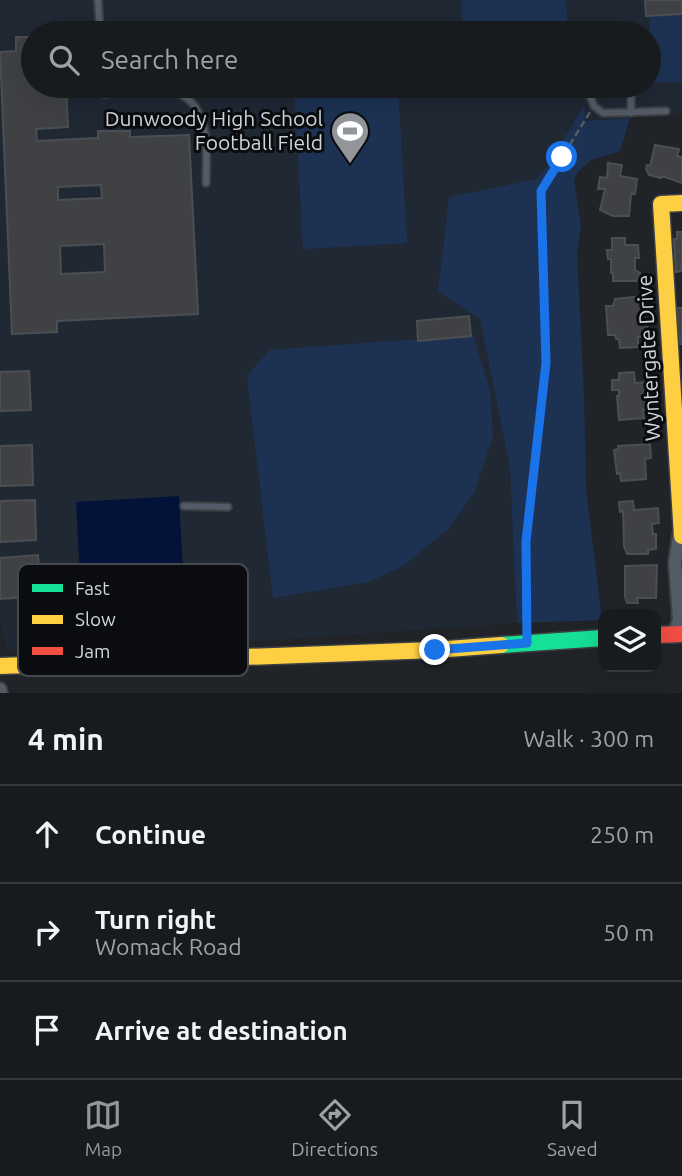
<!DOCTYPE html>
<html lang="en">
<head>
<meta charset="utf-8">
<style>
  :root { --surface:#181b1e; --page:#25282b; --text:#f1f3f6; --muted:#9fa1a4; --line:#36393c; --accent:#92969b }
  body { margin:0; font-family:Ubuntu,sans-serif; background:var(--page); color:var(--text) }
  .controls { position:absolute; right:21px; bottom:21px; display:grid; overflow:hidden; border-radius:14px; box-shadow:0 7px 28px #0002 }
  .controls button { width:63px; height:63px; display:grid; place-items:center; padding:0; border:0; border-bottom:2px solid var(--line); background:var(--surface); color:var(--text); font:35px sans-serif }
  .stop { position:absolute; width:21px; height:21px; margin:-16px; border:5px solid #1a73e8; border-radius:50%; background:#fff }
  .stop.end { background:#1a73e8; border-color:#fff; box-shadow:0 2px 7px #0008 }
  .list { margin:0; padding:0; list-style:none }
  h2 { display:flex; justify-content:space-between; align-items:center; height:91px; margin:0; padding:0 28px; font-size:30px }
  h2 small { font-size:23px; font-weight:400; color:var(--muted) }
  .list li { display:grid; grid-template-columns:46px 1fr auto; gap:21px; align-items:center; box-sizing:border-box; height:98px; padding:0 28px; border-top:2px solid var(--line) }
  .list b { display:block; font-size:26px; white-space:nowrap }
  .list p { margin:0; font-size:23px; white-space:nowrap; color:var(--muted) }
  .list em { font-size:23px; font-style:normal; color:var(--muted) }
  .icon { flex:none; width:38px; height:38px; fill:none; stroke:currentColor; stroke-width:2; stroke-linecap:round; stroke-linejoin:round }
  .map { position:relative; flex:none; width:682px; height:693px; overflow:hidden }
  .search { position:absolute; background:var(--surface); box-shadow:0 7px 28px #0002; left:21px; right:21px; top:21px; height:77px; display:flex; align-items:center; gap:18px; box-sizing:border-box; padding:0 24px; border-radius:38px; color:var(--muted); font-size:26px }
  .sheet { height:385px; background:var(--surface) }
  nav { display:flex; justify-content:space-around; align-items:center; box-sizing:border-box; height:98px; border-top:2px solid var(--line); background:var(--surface); font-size:19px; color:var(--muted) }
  nav a { display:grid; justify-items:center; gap:4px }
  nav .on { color:var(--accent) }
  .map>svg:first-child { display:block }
  .built { fill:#202834; fill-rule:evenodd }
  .green { fill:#1d3253 }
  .water { fill:#031239 }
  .building { fill:#3f4144; stroke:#4c4f52; stroke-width:2; fill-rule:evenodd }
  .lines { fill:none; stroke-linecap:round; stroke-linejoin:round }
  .lane-casing { stroke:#3d4043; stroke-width:10 }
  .street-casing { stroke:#3d4043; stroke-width:16 }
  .fast-casing { stroke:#3d4043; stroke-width:19 }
  .slow-casing { stroke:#3d4043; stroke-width:19 }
  .jam-casing { stroke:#3d4043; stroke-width:19 }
  .path { stroke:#565c64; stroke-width:2.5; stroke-dasharray:7 3.5; stroke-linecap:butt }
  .lane { stroke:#535b67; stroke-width:6 }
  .street { stroke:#535b67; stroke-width:12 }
  .fast { stroke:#16e098; stroke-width:16 }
  .slow { stroke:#ffcf43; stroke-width:16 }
  .jam { stroke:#f24e42; stroke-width:16 }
  .route { stroke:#1a73e8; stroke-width:9 }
  .labels { text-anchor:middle; stroke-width:6; stroke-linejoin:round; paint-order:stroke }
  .poi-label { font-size:21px; fill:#d0d4d9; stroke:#0a0c0f; text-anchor:end }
  .street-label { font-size:21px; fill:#d0d4d9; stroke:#0a0c0f }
  .key { fill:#0a0c0f; stroke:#45484c; stroke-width:2 }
  .key-label { font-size:19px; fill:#d0d4d9 }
</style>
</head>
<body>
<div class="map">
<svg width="682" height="693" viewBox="0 0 682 693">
  <rect width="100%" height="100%" fill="#202428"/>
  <path class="built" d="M0,0H682V114L585,121L583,106L547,167L536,179L449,197L438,291L480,319L510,468L517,623L216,644L15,652L7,648L0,622ZM33,33H649V86H33Z"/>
  <path class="green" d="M461,0H566L568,33H464Z
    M682,14V82L651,83L649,15Z
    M155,22V33H133L132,24Z
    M184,22V33H162V23Z
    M395,27V33H291Z
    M294,86H398L407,243L303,249Z
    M584,105L585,121L630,118L620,151L591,160L578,172L574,180L581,226L577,252L584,396L586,489L602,620L517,623L510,468L480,319L438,291L449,197L536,179L547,167Z
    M473,335L490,391L493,436L474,493L447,530L403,566L368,582L273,598L247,376L270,350Z"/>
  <path class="water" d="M179,496L187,645L84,651L76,502Z"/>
  <path class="building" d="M645,0H682V14L646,16Z
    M16,37H33V86H66L68,127L36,129L37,141L98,138V131H130V137L189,135L198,314L57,321V332L12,334L0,52L16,51ZM101,185L102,198L58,200V187ZM104,244L105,272L61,274L60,246Z
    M655,145L679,149L677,156L682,157V183L662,176L661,178L649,175L646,169L647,165L650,166Z
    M608,163L622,165L620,176L637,179L635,194H631L629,216H613L600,210L605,189H598L600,177L607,178Z
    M677,232H682V271L676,272L674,239H677Z
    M612,238H625V245H638L639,258H635V270L640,273L637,281H613V273H611V259H608L607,250H612Z
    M644,296L645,310H640L641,320H647L648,336L638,337V347L620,348L619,339H616L615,335H608L606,306H613L615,299Z
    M677,308H682V344H679Z
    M469,316L471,336L418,341L417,321Z
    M29,371L31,410L0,411V372Z
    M634,372L635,383L648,382L647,410H643L644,418L619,420L617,396H619V390H612V380H619V373Z
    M650,444L651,458L645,459L646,479L621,481L620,473L617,474L614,450L619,449L618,446Z
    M32,445L33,485L0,486V446Z
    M35,500L36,540L0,542V501Z
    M633,501L634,510L658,508L659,523L652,524L653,534H656V549L648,550V554H627L624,546L623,511L620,512L619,502Z
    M38,555L41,596L0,599V558Z
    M657,565L656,598H637L638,603H627L625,597V566Z"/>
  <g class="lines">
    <defs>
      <path id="lane" d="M98,0L100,33
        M103,86L104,94C122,92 141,88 159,89C211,92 207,143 206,183
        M631,92V113
        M590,96L594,106L603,113L666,111
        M184,506L228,507
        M189,610L192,656
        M65,615L67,661"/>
      <path id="street" d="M674,634L679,620L675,562L680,530
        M0,689L1,693"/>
      <path id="fast" d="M501,645L603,638"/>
      <path id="slow" d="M682,203L661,204L682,536
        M0,666L434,650L501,645"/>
      <path id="jam" d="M656,635L682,634"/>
    </defs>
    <use href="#lane" class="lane-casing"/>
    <use href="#street" class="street-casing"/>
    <use href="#fast" class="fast-casing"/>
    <use href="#slow" class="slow-casing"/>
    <use href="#jam" class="jam-casing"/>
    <path class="path" d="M527,629L526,541L546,363L541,191L590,112"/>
    <use href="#lane" class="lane"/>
    <use href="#street" class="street"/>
    <use href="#fast" class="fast"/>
    <use href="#slow" class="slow"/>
    <use href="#jam" class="jam"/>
  </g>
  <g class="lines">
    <path class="route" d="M435,650L527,643L526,541L546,363L541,191L562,157"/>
  </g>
  <defs>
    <symbol id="stadium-pin" viewBox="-11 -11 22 30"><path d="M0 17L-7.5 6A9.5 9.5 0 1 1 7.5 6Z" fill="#92969b" stroke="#0a0c0f"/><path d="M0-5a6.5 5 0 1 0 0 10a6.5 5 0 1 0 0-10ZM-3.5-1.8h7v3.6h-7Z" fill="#fff"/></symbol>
  </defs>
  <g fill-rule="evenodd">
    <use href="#stadium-pin" x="328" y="109" width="44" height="60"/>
  </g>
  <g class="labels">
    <g class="poi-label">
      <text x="323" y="126">Dunwoody High School<tspan x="323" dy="24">Football Field</tspan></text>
    </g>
    <g class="street-label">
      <text transform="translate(649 358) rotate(-93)" y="7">Wyntergate Drive</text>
    </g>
  </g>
  <rect x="18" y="564" width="230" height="112" rx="10" class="key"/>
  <rect x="32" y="584" width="31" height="8" fill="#16e098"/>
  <rect x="32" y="615" width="31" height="9" fill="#ffcf43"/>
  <rect x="32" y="647" width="31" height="8" fill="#f24e42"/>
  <g class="key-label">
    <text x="75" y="595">Fast</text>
    <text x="75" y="626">Slow</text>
    <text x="75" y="658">Jam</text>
  </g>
</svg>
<div class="controls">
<button><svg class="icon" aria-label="layers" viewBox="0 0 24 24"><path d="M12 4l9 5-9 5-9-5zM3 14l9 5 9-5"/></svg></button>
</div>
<div class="stop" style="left:562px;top:157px"></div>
<div class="stop end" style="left:435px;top:650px"></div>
<div class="search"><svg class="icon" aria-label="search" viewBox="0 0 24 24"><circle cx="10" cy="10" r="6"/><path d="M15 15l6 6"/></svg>Search here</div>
</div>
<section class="sheet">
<h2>4 min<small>Walk · 300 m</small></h2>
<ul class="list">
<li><svg class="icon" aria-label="ahead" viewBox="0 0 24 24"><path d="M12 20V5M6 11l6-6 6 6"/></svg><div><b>Continue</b></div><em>250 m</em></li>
<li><svg class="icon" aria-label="right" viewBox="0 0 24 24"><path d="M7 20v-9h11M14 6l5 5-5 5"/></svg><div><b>Turn right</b><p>Womack Road</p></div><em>50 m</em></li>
<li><svg class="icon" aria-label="arrive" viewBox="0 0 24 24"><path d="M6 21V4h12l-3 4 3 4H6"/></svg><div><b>Arrive at destination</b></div></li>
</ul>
</section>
<nav>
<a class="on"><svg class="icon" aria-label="map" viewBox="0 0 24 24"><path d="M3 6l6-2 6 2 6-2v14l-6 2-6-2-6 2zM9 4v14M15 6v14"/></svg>Map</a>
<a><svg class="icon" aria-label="directions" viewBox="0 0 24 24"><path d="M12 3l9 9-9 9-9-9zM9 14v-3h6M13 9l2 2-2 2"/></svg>Directions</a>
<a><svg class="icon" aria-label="saved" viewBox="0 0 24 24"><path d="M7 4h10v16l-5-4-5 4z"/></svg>Saved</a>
</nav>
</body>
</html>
